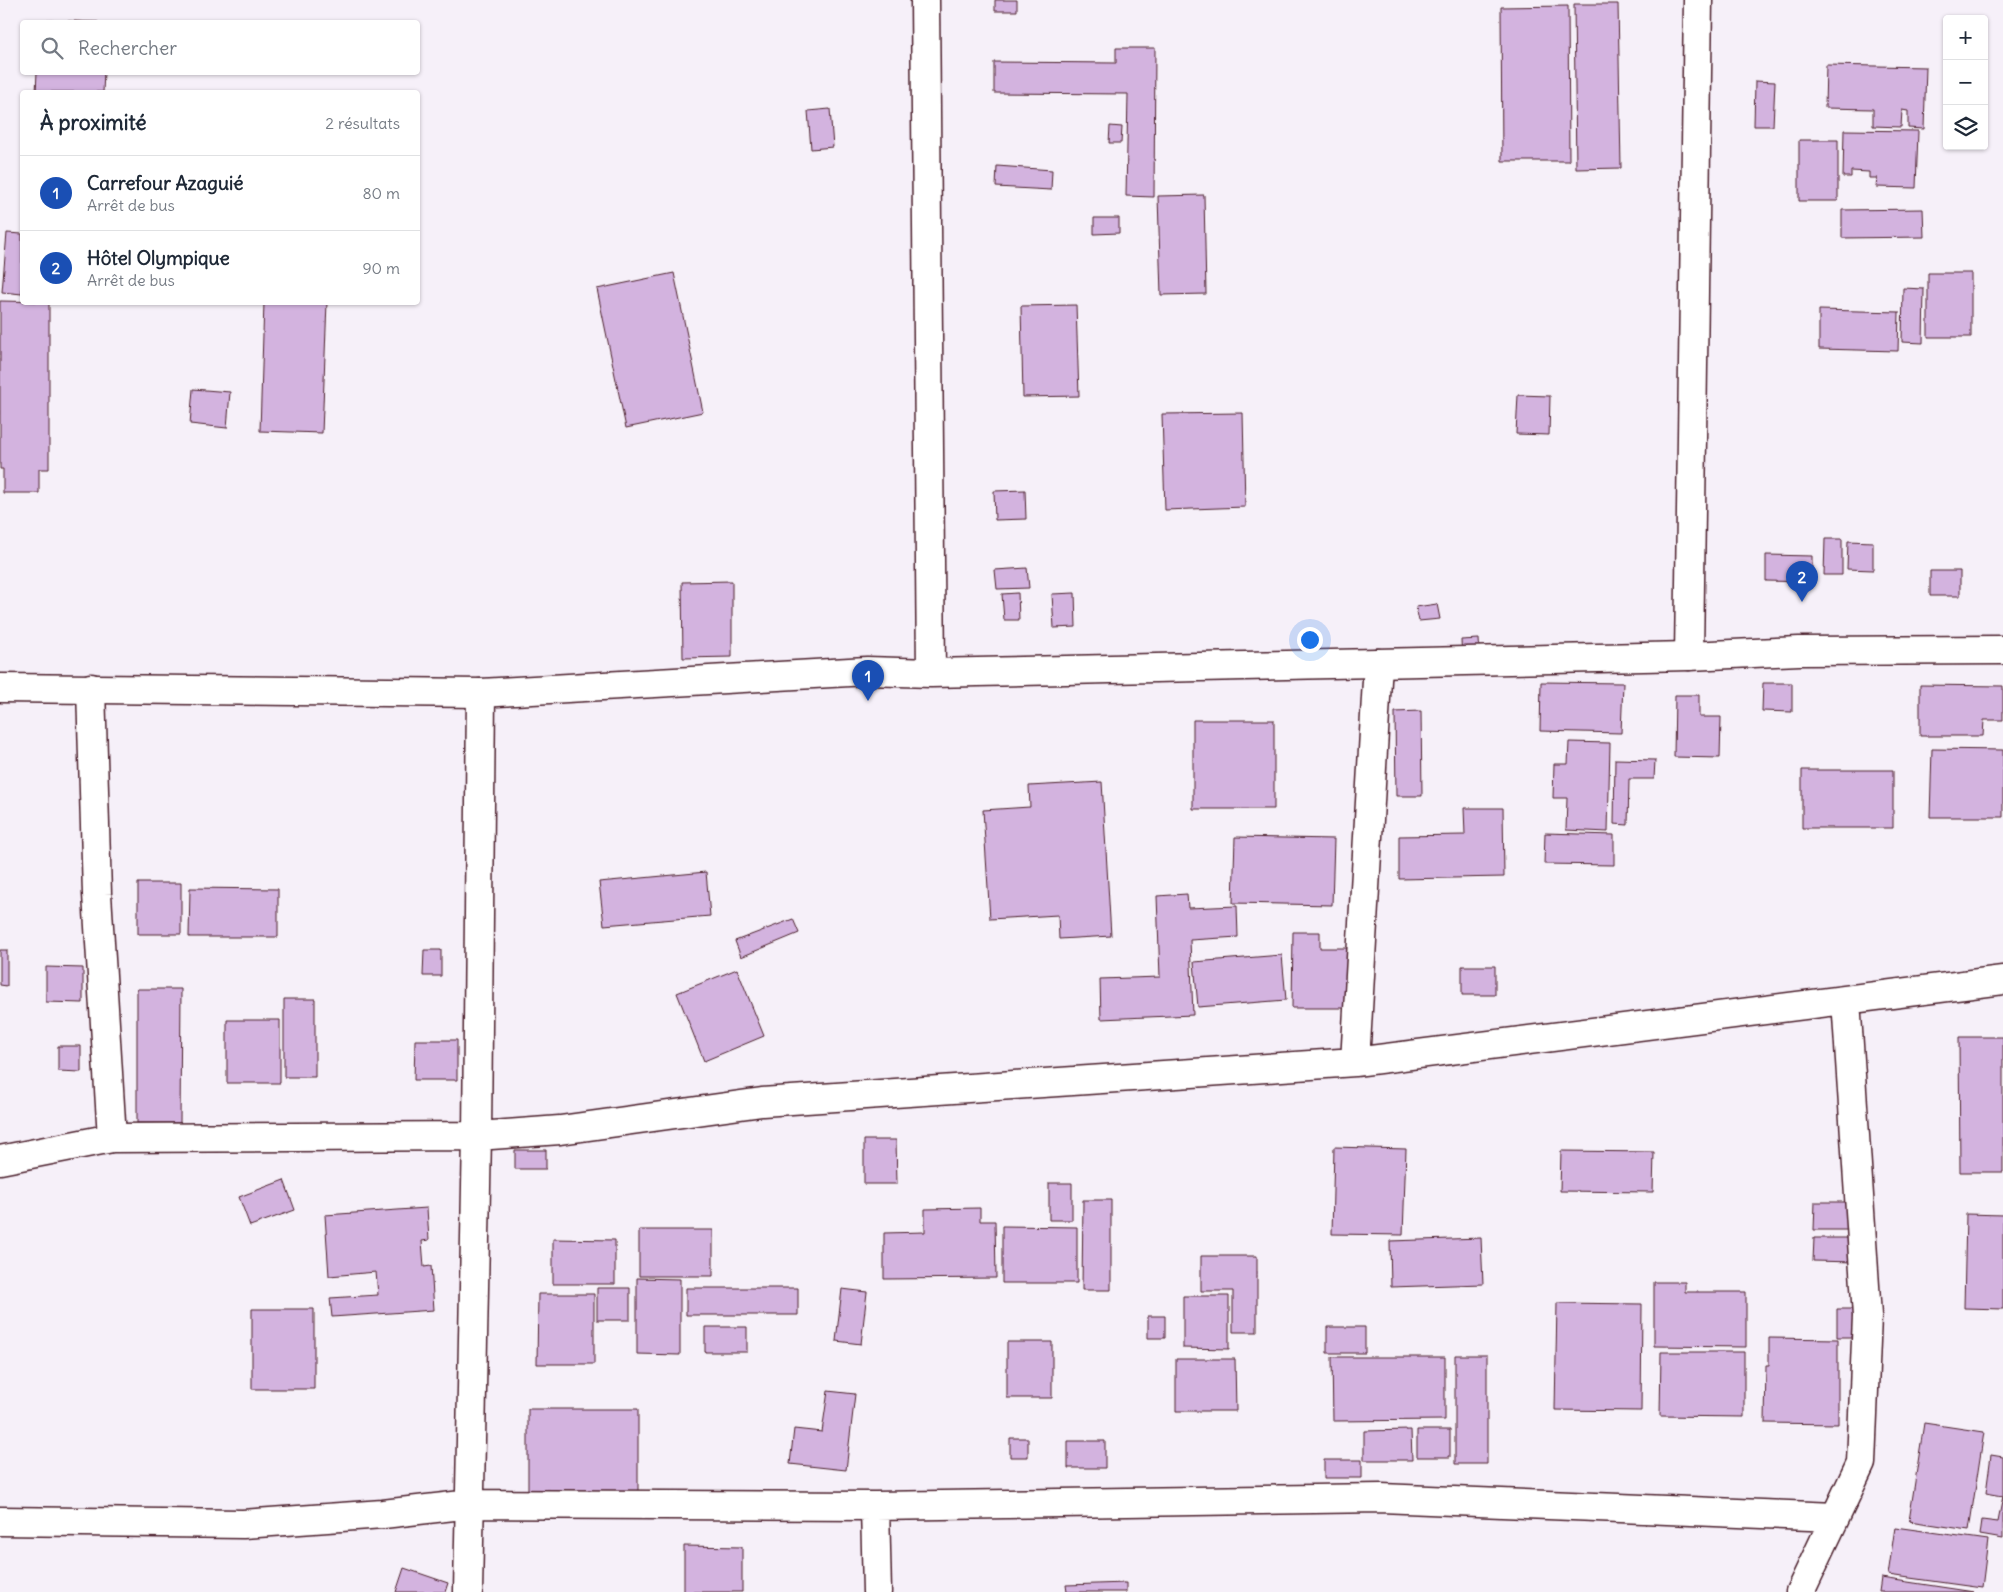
<!DOCTYPE html>
<html lang="fr">
<head>
<meta charset="utf-8">
<style>
  :root { --surface:#fff; --page:#f2f2f3; --text:#1f2937; --muted:#747a83; --line:#e0e1e3; --accent:#7c3aed }
  body { margin:0; font-family:Delius,sans-serif; background:var(--page); color:var(--text) }
  .controls { position:absolute; right:15px; top:15px; display:grid; overflow:hidden; border-radius:5px; box-shadow:0 1px 4px #0004 }
  .controls button { width:45px; height:45px; display:grid; place-items:center; padding:0; border:0; border-bottom:1px solid var(--line); background:var(--surface); color:var(--text); font:25px sans-serif }
  .you { position:absolute; left:1309px; top:639px; width:18px; height:18px; margin:-12px; border:4px solid #fff; border-radius:50%; background:#1a73e8; box-shadow:0 0 0 8px #1a73e833 }
  .badge { display:grid; place-items:center; width:32px; height:32px; border-radius:50%; background:var(--accent); color:#fff; font-size:16px; font-weight:700 }
  .pin { position:absolute; translate:-50% -41px; filter:drop-shadow(0 1px 2px #0008) }
  .pin::after { content:''; position:absolute; top:26px; width:18px; height:15px; background:inherit; clip-path:polygon(0 0,100% 0,50% 100%) }
  .list { margin:0; padding:0; list-style:none }
  h2 { display:flex; justify-content:space-between; align-items:center; height:65px; margin:0; padding:0 20px; font-size:21px }
  h2 small { font-size:16px; font-weight:400; color:var(--muted) }
  .list li { display:grid; grid-template-columns:32px 1fr auto; gap:15px; align-items:center; box-sizing:border-box; height:75px; padding:0 20px; border-top:1px solid var(--line) }
  .list b { display:block; font-size:19px; white-space:nowrap }
  .list p { margin:0; font-size:16px; white-space:nowrap; color:var(--muted) }
  .list em { font-size:16px; font-style:normal; color:var(--muted) }
  .icon { flex:none; width:28px; height:28px; fill:none; stroke:currentColor; stroke-width:2; stroke-linecap:round; stroke-linejoin:round }
  .map { position:relative; flex:none; width:2003px; height:1592px; overflow:hidden }
  .search { position:absolute; background:var(--surface); box-shadow:0 1px 4px #0004; left:20px; top:20px; width:400px; height:55px; display:flex; align-items:center; gap:12px; box-sizing:border-box; padding:0 18px; border-radius:5px; color:var(--muted); font-size:19px }
  .panel { position:absolute; background:var(--surface); box-shadow:0 1px 4px #0004; left:20px; top:90px; width:400px; height:215px; border-radius:5px }
  .map>svg:first-child { display:block }
  .building { fill:#d3b3df; stroke:#4a1f2b }
  .lines { fill:none; stroke-linecap:round; stroke-linejoin:round }
  .street-casing { stroke:#4a1f2b; stroke-width:31 }
  .secondary-casing { stroke:#4a1f2b; stroke-width:31 }
  .street { stroke:#fff; stroke-width:28 }
  .secondary { stroke:#fff; stroke-width:28 }
</style>
</head>
<body>
<div class="map">
<svg width="2003" height="1592" viewBox="0 0 2003 1592">
  <rect width="100%" height="100%" fill="#f6f0f9"/>
  <filter id="ink" filterUnits="userSpaceOnUse"><feTurbulence type="fractalNoise" baseFrequency=".02" numOctaves="2"/><feDisplacementMap in="SourceGraphic" scale="10" xChannelSelector="R" yChannelSelector="G"/><feConvolveMatrix kernelMatrix="1 2 1 2 8 2 1 2 1" color-interpolation-filters="sRGB"/></filter>
  <g filter="url(#ink)">
    <path class="building" d="M995,0H1017V11H995Z
      M1574,4H1618L1621,168L1576,169Z
      M1568,6L1569,161H1502L1501,7Z
      M40,20L98,22H40Z
      M1116,48H1155L1154,197L1126,196L1128,94L994,93V62L1116,63Z
      M1826,65L1926,67L1924,129L1908,128V111L1902,110L1901,127L1873,126V109L1825,108Z
      M37,72H104L103,92H36Z
      M1755,81L1775,82L1773,126H1754Z
      M830,109L833,147L811,149L808,111Z
      M1110,126L1122,127L1121,143H1109Z
      M1844,130L1918,131L1916,188L1876,187L1877,178H1869V172L1851,171V177H1843Z
      M1799,140H1838V201H1799Z
      M997,166L1052,170L1051,190L996,187Z
      M1204,195L1206,294L1161,295L1158,196Z
      M1923,209L1924,237L1842,238V210Z
      M1094,218H1119V233L1094,234Z
      M7,233L22,234V294L2,292Z
      M674,273L703,412L626,428L597,289Z
      M1928,273H1971V337H1928Z
      M1903,288L1924,289L1923,343L1902,342Z
      M0,301L49,302V469H39V493H3V469H0Z
      M264,302H327L322,433L260,431Z
      M1076,305L1079,396L1023,397L1021,306Z
      M1819,310L1899,312L1898,351L1819,349Z
      M193,389L230,392L227,428L190,424Z
      M1518,395L1550,396L1549,435L1516,434Z
      M1243,413L1245,507L1165,510L1162,414Z
      M1025,490L1026,519L995,520L994,491Z
      M1825,539H1842V575H1824Z
      M1848,541L1873,542V570L1847,569Z
      M1766,555L1812,556V582L1766,581Z
      M1027,568L1029,588L997,589L995,570Z
      M1930,571H1960V596H1930Z
      M732,581V657L683,658L682,582Z
      M1018,593L1019,620H1004L1002,594Z
      M1075,593L1076,627L1054,628L1052,594Z
      M1437,604L1440,619L1419,621L1416,607Z
      M1479,639L1480,657L1462,658L1461,640Z
      M1541,682L1623,683L1621,733L1540,731Z
      M1763,683H1792V712L1762,711Z
      M1920,685L2003,686V720H1984L1983,736H1920Z
      M1675,695H1699V717H1721L1720,758L1674,757Z
      M1421,711L1422,796H1396L1395,712Z
      M1193,720H1274V809H1193Z
      M1569,742L1610,743L1608,832L1566,830L1567,798H1553L1554,764H1568Z
      M1932,749L2003,750V817H1930Z
      M1615,759L1655,760L1654,779H1629L1628,825L1614,824Z
      M1802,770H1893V828H1802Z
      M1102,782L1111,936L1059,939L1058,915L990,919L983,810L1030,807L1029,786Z
      M1464,808H1503L1504,877L1399,879V836L1465,835Z
      M1545,833L1614,835V865L1544,864Z
      M1235,837L1334,839L1332,905L1233,903Z
      M706,872L710,916L604,925L599,882Z
      M138,883H181V934H138Z
      M190,888L278,889V937H189Z
      M1187,894L1188,908L1237,906L1238,937L1190,940L1193,1015L1101,1019L1100,979L1160,977L1157,896Z
      M793,919L799,933L741,957L735,941Z
      M1293,932H1320V948H1348V1008H1292Z
      M0,950H7V986L0,985Z
      M424,950H441V976H423Z
      M1282,955L1286,1000L1198,1007L1194,962Z
      M1462,966H1495V995H1462Z
      M46,967L83,968V1003L46,1002Z
      M737,969L764,1036L704,1061L677,993Z
      M137,989H181L180,1123H137Z
      M284,999H315V1077H284Z
      M227,1020H280V1083H227Z
      M1959,1037H2003V1172H1960Z
      M415,1040H457V1080H414Z
      M58,1046H81V1072L58,1071Z
      M864,1140H896L897,1184H864Z
      M1334,1147L1406,1149L1403,1235L1332,1234Z
      M515,1150H546V1169H515Z
      M1561,1151L1654,1152L1653,1192L1560,1191Z
      M284,1180L295,1210L250,1226L239,1197Z
      M1049,1183H1072V1220H1049Z
      M1083,1200H1111V1290H1082Z
      M1815,1202H1851L1850,1230H1814Z
      M427,1208L429,1240L422,1241L424,1267L431,1266L434,1310L332,1317L330,1298L378,1295L376,1272L329,1276L325,1215Z
      M980,1208V1221H995L996,1278L884,1279V1233L925,1232V1209Z
      M1966,1214L2003,1215V1309L1964,1308Z
      M1002,1226L1077,1227V1283H1002Z
      M639,1230H713V1276H639Z
      M1481,1238L1483,1284L1391,1287L1390,1241Z
      M1814,1238H1855V1262L1813,1261Z
      M553,1239L615,1240V1284H553Z
      M1201,1256H1257V1332H1233V1291H1201Z
      M637,1278L680,1279V1355L637,1354Z
      M1654,1282H1685V1292H1746V1347L1654,1346Z
      M597,1288H630V1320H597Z
      M686,1288H798V1315H686Z
      M842,1289L867,1292L861,1344L836,1341Z
      M538,1294H594V1364H537Z
      M1183,1296H1229V1349L1183,1348Z
      M1557,1303L1642,1304L1641,1411L1555,1410Z
      M252,1309H314V1389H252Z
      M1837,1309H1863V1337H1837Z
      M1148,1316H1165V1338H1148Z
      M705,1327H747V1352H705Z
      M1327,1327H1365V1353H1327Z
      M1769,1338L1838,1339V1424L1765,1423L1766,1365H1769Z
      M1007,1342H1052V1398H1007Z
      M1661,1352H1744V1417L1660,1416Z
      M1455,1355H1487V1464H1455Z
      M1332,1357H1445V1420L1333,1421Z
      M1176,1359H1235L1236,1411H1176Z
      M828,1391L855,1394L846,1470L790,1464L794,1429L822,1432Z
      M528,1409H638V1491H528Z
      M1924,1423L1984,1432L1969,1530L1909,1521Z
      M1411,1430L1412,1460H1364V1431Z
      M1417,1430H1450V1457H1417Z
      M1010,1438H1028V1457H1010Z
      M1068,1441H1105V1468H1068Z
      M1991,1455L2003,1457V1539L1980,1535L1982,1520L1998,1522L2003,1496L1986,1493Z
      M1324,1460H1362V1478H1324Z
      M1895,1527L1988,1540L1982,1588L1888,1575Z
      M684,1546L742,1547V1592H684Z
      M404,1568L448,1583L445,1592H396Z
      M1881,1578L1974,1592H1879Z
      M1126,1583V1592H1067L1066,1585Z"/>
    <g class="lines">
      <defs>
        <path id="street" d="M1689,656L1698,0
          M91,688L97,894L112,1138
          M1355,1062L2003,980
          M0,1160L112,1138L477,1136L560,1130L762,1102L1355,1062L1378,663
          M875,1506L1381,1498L1835,1517
          M0,1521L243,1524L383,1514L471,1504L875,1506L877,1592
          M468,1592L477,1136L481,693
          M1800,1592L1861,1463L1867,1316L1846,1000"/>
        <path id="secondary" d="M925,0L931,673
          M0,688L481,693L867,671L931,673L1689,656L1799,651L2003,650"/>
      </defs>
      <use href="#street" class="street-casing"/>
      <use href="#secondary" class="secondary-casing"/>
      <use href="#street" class="street"/>
      <use href="#secondary" class="secondary"/>
    </g>
  </g>
</svg>
<div class="controls">
<button>+</button>
<button>−</button>
<button><svg class="icon" aria-label="layers" viewBox="0 0 24 24"><path d="M12 4l9 5-9 5-9-5zM3 14l9 5 9-5"/></svg></button>
</div>
<div class="you"></div>
<div class="pin badge" style="left:868px;top:701px;background:#1a4fb4">1</div>
<div class="pin badge" style="left:1802px;top:602px;background:#1a4fb4">2</div>
<div class="search"><svg class="icon" aria-label="search" viewBox="0 0 24 24"><circle cx="10" cy="10" r="6"/><path d="M15 15l6 6"/></svg>Rechercher</div>
<section class="panel">
<h2>À proximité<small>2 résultats</small></h2>
<ul class="list">
<li><span class="badge" style="background:#1a4fb4">1</span><div><b>Carrefour Azaguié</b><p>Arrêt de bus</p></div><em>80 m</em></li>
<li><span class="badge" style="background:#1a4fb4">2</span><div><b>Hôtel Olympique</b><p>Arrêt de bus</p></div><em>90 m</em></li>
</ul>
</section>
</div>
</body>
</html>
